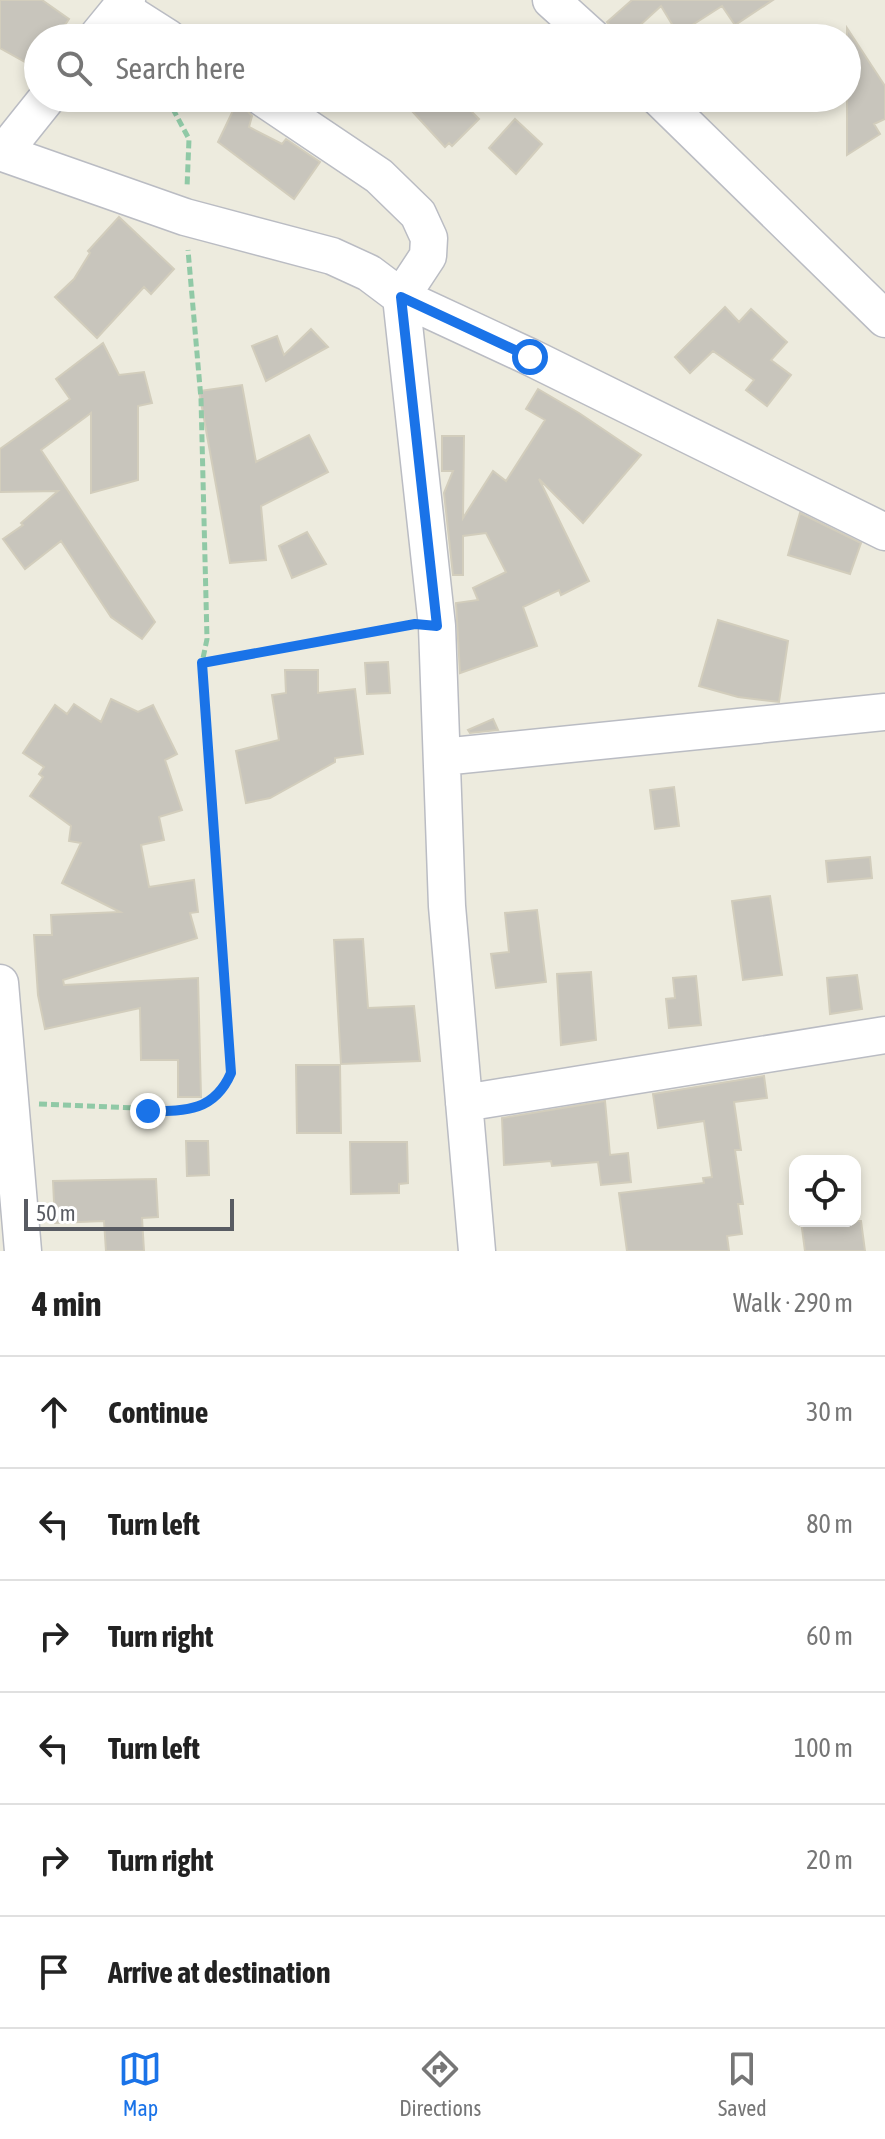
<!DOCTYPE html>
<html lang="en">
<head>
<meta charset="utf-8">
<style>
  :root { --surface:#fff; --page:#f2f2f2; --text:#222; --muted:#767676; --line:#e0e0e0; --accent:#1a73e8 }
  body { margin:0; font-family:"Asap Condensed",sans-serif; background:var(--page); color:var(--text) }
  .controls { position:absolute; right:24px; bottom:24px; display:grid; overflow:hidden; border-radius:16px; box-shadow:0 4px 12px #0003 }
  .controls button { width:72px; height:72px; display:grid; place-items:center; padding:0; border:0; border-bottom:2px solid var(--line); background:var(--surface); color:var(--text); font:40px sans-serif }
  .scale { position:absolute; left:24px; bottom:20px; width:210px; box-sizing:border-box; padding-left:8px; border:4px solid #585b62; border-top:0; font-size:22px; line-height:28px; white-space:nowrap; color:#585b62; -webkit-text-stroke:6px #fff; paint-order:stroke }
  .stop { position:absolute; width:24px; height:24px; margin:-18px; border:6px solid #1a73e8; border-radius:50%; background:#fff }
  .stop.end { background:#1a73e8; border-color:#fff; box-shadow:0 2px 8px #0008 }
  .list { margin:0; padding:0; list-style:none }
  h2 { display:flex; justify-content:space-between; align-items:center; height:104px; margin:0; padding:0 32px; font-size:34px }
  h2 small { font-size:26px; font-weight:400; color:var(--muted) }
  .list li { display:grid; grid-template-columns:52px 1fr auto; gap:24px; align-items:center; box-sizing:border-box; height:112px; padding:0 32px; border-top:2px solid var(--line) }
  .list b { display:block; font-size:30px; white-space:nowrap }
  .list em { font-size:26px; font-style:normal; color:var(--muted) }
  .icon { flex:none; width:44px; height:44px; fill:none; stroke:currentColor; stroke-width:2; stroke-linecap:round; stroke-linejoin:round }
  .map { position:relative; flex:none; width:885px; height:1251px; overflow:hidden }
  .search { position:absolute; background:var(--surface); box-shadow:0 4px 12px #0003; left:24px; right:24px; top:24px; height:88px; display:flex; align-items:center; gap:20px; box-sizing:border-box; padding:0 28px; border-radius:44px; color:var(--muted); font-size:30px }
  .sheet { height:776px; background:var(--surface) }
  nav { display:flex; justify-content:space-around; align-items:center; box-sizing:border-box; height:112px; border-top:2px solid var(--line); background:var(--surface); font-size:22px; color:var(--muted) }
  nav a { display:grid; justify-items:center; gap:4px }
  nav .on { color:var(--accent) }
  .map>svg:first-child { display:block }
  .building { fill:#c8c5bc; stroke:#d2cdbc; stroke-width:2 }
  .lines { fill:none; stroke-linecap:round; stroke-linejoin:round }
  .minor-casing { stroke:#babcc3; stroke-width:39 }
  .path { stroke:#90c9a6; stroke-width:5; stroke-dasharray:8 4; stroke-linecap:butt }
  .minor { stroke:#fff; stroke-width:36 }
  .route { stroke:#1a73e8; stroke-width:10 }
</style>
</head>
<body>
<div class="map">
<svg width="885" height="1251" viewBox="0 0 885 1251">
  <rect width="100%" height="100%" fill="#edebde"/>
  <path class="building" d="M0,0H42L69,19L56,38H38V57L32,66L0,48Z
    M632,0H773L735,25L722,6L678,34L661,6L626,38H622L607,22Z
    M847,28L885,86V119L874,124L880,134L847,155Z
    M239,98H242L245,108L252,116L249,127L282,144L286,139L320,162L294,199L218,142Z
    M400,98H458L479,119L452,146L449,143L445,147Z
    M515,119L542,144L516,174L489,148Z
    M119,217L174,269L151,294L144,287L97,338L55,297L74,279L90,253L88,251Z
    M725,307L739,322L751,309L787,342L771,360L791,375L767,406L746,390L754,380L713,351L690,373L675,357Z
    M311,329L328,347L266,381L252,346L277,336L284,355Z
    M103,343L119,375L144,372L152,403L138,406V480L91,493V413L41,450L155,622L142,639L111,617L61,541L25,569L3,539L23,525L21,523L58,491L0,492V449L70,399L56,379Z
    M242,385L256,462L309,435L328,472L261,506L266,560L230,563L199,391Z
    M538,389L579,413L641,455L583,523L539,479L589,581L561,595L559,590L523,607L537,646L460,673L456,603L478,600L473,588L506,572L486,533L463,536V575H453L444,493L453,471H442V436H464L463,518L493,471L506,481L545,420L526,409Z
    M800,513L861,543L850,574L788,555Z
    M307,532L326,564L292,578L279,546Z
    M718,620L788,641L779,702L738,697L699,686Z
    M388,662L390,693L367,694L365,663Z
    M285,670H318V693L355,689L363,754L335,758V762L270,798L246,803L236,751L279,740L272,695L286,693Z
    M111,699L138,712L153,705L177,754L165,760L182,810L159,817L164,840L141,845L149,887L194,880L198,912L190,913L197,938L63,980L64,985L198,978L201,1097H178V1060H141L140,1008L45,1029L38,995L34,935H52L51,915L120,912L62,883L81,843L69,841L71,826L30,796L43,777L39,774L44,767L23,753L55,705L67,714L74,704L101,722Z
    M493,719L498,730L470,733L468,730Z
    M674,787L679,826L655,829L650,790Z
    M870,857L872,878L828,882L826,861Z
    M770,896L782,975L743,980L732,901Z
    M537,910L546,982L496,988L491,954L509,952L505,913Z
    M363,939L368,1008L414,1006L420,1061L341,1064L334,940Z
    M591,972L596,1040L561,1045L557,974Z
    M857,975L862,1009L830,1014L827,978Z
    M696,976L701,1025L669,1028L666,999L675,998L673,978Z
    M296,1065H340L341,1133H297Z
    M764,1076L767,1098L734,1102L741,1150H735L743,1204H738L742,1234L727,1236L729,1251H627L619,1193L704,1183L703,1178L712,1177L704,1121L658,1128L653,1094Z
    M605,1101L610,1155L628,1153L631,1182L601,1185L598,1162L552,1166L551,1161L504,1165L502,1118Z
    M186,1141H208L209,1175L187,1176Z
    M350,1142H407L408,1183L399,1184V1193L351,1194Z
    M156,1179L158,1217L142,1218L144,1251H106L104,1221L55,1223L53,1181Z
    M801,1221H861L865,1251H805Z"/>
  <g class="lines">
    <defs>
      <path id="minor" d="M551,0L593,38
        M121,8L168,38
        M96,38L127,0
        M263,98L379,176L418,214L429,238L428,256L401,297L437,626L447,906L477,1251
        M659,98L885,319
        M0,152L185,217L332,256L369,273L401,297L530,357L885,532
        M3,153L47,98
        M442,757L885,712
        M0,983L23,1251
        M464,1103L885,1035"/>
    </defs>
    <use href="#minor" class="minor-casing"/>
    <path class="path" d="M167,98L189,139L187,188
      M202,663L405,626
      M39,1104L184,1110C207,1106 221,1094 231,1073L202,663L207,639L201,399L188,250"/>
    <use href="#minor" class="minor"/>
  </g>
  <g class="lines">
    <path class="route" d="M148,1111C185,1111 214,1112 231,1073L202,663L415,624L437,626L401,297L530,357"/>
  </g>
</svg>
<div class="controls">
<button><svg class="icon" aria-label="locate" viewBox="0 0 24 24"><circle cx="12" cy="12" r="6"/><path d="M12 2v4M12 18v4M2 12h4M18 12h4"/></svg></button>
</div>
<div class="scale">50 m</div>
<div class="stop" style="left:530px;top:357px"></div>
<div class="stop end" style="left:148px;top:1111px"></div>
<div class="search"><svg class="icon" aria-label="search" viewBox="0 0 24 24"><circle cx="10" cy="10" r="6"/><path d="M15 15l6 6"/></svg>Search here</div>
</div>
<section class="sheet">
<h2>4 min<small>Walk · 290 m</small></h2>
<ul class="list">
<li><svg class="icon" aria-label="ahead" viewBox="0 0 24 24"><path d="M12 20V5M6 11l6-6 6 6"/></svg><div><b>Continue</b></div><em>30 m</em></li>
<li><svg class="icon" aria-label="left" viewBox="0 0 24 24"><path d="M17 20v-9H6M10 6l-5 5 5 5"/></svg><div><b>Turn left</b></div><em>80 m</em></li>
<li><svg class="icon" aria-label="right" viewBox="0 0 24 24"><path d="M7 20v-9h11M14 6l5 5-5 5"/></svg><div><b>Turn right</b></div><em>60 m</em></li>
<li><svg class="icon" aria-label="left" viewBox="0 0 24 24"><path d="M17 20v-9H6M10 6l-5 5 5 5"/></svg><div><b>Turn left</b></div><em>100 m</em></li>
<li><svg class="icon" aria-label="right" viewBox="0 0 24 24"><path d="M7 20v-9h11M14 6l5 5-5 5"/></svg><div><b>Turn right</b></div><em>20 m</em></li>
<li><svg class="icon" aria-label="arrive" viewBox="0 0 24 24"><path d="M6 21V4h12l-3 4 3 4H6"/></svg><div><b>Arrive at destination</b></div></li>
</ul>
</section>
<nav>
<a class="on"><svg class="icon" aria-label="map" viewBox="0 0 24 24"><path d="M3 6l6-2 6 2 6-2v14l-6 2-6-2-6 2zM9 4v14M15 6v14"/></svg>Map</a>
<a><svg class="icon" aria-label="directions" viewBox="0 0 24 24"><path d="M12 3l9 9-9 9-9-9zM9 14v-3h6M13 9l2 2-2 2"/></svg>Directions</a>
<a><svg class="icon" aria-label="saved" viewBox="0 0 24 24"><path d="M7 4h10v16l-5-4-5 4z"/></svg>Saved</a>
</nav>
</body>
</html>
